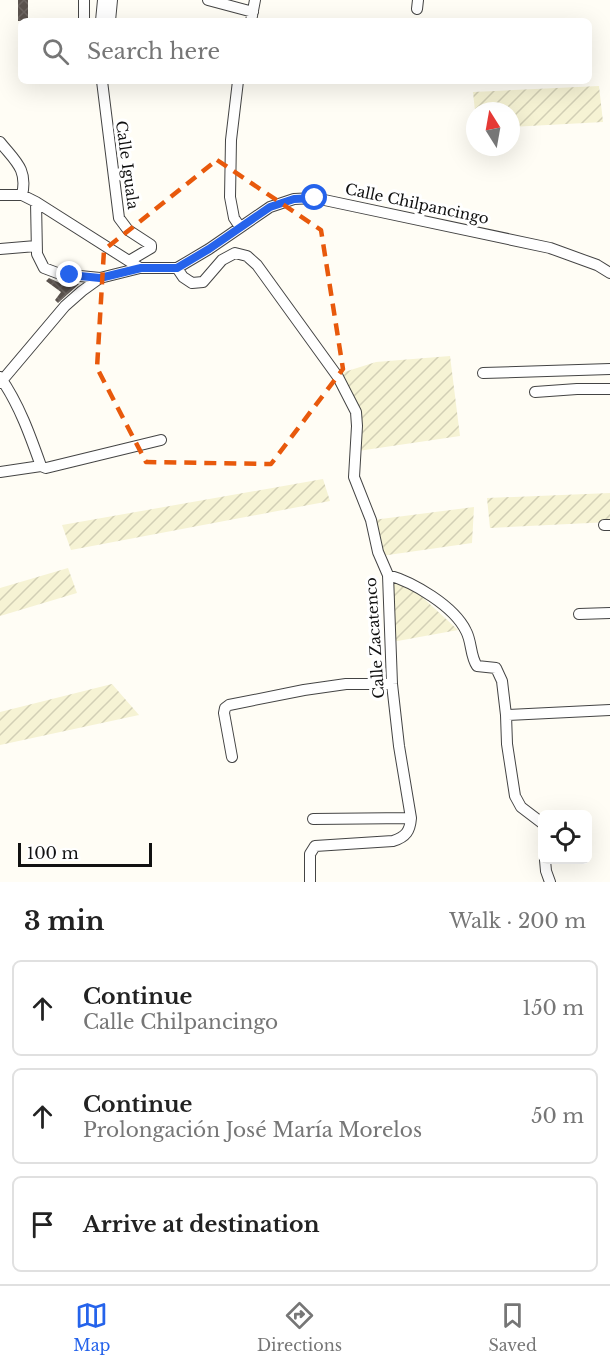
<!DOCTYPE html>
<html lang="en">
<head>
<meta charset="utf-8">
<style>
  :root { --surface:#fff; --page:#f2f2f2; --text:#222; --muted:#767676; --line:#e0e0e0; --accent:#2563eb }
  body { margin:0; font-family:"Libre Baskerville",serif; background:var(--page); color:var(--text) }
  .controls { position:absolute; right:18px; bottom:18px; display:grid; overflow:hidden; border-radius:9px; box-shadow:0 6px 24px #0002 }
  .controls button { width:54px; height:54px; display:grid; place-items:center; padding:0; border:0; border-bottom:2px solid var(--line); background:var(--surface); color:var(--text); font:30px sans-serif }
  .compass { position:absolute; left:466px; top:102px; width:54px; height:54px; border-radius:50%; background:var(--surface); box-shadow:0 6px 24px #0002; rotate:349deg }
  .scale { position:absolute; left:18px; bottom:15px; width:134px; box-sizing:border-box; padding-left:6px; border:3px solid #111; border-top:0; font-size:16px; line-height:21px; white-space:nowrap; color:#111; -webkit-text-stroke:4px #fff; paint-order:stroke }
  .stop { position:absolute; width:18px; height:18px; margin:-14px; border:4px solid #2563eb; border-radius:50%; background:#fff }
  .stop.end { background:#2563eb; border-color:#fff; box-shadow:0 2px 6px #0008 }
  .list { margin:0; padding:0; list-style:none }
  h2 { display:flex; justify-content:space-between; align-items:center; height:78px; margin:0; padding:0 24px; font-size:26px }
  h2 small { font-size:20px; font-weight:400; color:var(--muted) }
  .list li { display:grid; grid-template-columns:39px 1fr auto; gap:18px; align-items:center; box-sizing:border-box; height:96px; margin:0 12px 12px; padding:0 12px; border:2px solid var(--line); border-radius:9px }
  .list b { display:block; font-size:22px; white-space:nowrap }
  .list p { margin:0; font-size:20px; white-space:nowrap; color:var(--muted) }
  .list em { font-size:20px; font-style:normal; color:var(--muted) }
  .icon { flex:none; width:33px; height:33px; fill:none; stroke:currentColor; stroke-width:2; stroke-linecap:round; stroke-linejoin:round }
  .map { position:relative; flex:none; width:610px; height:882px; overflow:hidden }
  .search { position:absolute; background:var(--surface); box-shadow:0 6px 24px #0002; left:18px; right:18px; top:18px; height:66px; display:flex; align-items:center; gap:15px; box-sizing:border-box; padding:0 21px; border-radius:9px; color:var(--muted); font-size:22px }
  .sheet { height:402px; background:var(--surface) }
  nav { display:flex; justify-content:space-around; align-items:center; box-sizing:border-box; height:84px; border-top:2px solid var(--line); background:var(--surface); font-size:16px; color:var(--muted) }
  nav a { display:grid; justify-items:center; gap:3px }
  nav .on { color:var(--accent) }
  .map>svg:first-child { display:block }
  .farmland { fill:url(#farmland-furrows) }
  .building { fill:url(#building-cross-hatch) }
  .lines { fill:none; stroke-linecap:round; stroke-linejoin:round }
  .minor-casing { stroke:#444; stroke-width:12 }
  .minor { stroke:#fff; stroke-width:10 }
  .route { stroke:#2563eb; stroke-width:8 }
  .marked { fill:none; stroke:#e8590c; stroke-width:4.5; stroke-dasharray:12 8; stroke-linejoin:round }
  .labels { text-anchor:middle; stroke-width:6; stroke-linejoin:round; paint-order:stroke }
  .street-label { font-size:15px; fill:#111; stroke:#fff }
</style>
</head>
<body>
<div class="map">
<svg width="610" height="882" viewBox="0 0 610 882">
  <defs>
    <pattern id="farmland-furrows" width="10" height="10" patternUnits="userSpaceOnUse" patternTransform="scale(1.5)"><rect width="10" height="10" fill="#f6f3d4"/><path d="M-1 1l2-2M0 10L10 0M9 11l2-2" fill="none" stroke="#d2cfb5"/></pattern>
    <pattern id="building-cross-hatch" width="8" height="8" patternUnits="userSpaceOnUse" patternTransform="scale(1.5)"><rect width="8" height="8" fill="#5a524d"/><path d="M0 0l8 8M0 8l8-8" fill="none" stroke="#6d6662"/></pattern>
  </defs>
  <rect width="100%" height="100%" fill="#fffdf5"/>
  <path class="farmland" d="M599,86L603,122L511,127V111H475L473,92Z
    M450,356L460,436L358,451L360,415L338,374L376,362Z
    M323,479L330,501L71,550L62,525Z
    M610,493V522L490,528L487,498Z
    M474,507L472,543L381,556L373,520Z
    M68,568L77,593L0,616V588Z
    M392,583L403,585L421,596L458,630L392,642Z
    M112,684L139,715L0,745V712Z"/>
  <path class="building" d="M18,0H28V21H18Z
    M49,278L62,284L64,282L79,284L58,303L55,300L61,292L46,281Z"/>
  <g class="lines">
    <defs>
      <path id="minor" d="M84,0V21
        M208,0L253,12
        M417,9L418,0
        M101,21L103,0
        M110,21L112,0
        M251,21L255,0
        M102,81L119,218L128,230L151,245V248L129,261
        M238,81L231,140L230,197L234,218L240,227
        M0,142C15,161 28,169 22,195
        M0,195H22L36,202L140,268H177L209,249L270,207L294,199L315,198L550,248L597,265L610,273
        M36,202L37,254L44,268L60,274L100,278L140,268
        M0,249L36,246
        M177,268L183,277L192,283L203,282L222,260L235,253L247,256L257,265L338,377L356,412L357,426L354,477L371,520L378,552L388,575L392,684L399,746L411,818C410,831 406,837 393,841L315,846L310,854V882
        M483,373L610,369
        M0,377C19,404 30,435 41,466L46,468L161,440
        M0,383L65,306L82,291L100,278
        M535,392L577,389H610
        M0,472L41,466
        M604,525H610
        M388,575C413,582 454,606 466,631C472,642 470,656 477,666L496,668L502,681L506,715L507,744L515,796L521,807L542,823
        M579,614L610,613
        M506,715L610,710
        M232,757L224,713L225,708L229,705L304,690L346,684H392
        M313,819L411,818
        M545,860L546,871L550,882"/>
    </defs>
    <use href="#minor" class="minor-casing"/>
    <use href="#minor" class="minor"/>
  </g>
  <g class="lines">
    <path class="route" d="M70,275L100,278L141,268H177L209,249L270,207L294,199L315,198"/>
  </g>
  <path class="marked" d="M217,160L321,230L343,369L271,464L146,462L97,368L104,250Z"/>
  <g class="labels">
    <g class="street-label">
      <text transform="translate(127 165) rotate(82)" y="5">Calle Iguala</text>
      <text transform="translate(417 204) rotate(12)" y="5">Calle Chilpancingo</text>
      <text transform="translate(375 638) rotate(-94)" y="5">Calle Zacatenco</text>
    </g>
  </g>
</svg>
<div class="controls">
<button><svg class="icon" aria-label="locate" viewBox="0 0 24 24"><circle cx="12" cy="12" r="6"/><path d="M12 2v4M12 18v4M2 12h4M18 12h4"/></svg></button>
</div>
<svg class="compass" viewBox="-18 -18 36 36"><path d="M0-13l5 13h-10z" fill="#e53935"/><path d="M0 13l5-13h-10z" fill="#767676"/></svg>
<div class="scale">100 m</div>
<div class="stop" style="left:315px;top:198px"></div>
<div class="stop end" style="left:70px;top:275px"></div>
<div class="search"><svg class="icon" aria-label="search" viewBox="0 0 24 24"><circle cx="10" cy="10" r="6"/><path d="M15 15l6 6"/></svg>Search here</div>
</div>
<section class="sheet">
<h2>3 min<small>Walk · 200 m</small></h2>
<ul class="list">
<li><svg class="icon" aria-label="ahead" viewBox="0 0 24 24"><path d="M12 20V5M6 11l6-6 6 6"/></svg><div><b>Continue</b><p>Calle Chilpancingo</p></div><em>150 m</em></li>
<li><svg class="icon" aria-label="ahead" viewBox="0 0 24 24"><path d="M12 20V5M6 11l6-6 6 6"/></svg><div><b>Continue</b><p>Prolongación José María Morelos</p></div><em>50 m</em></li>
<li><svg class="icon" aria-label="arrive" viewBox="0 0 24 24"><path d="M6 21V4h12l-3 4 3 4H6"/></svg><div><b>Arrive at destination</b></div></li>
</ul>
</section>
<nav>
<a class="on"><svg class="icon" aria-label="map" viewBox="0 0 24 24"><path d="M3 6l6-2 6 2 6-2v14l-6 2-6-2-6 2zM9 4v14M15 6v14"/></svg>Map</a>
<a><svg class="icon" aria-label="directions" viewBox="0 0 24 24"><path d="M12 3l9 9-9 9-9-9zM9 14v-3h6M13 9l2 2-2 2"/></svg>Directions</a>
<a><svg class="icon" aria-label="saved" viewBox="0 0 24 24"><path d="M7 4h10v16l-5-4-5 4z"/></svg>Saved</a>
</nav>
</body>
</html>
